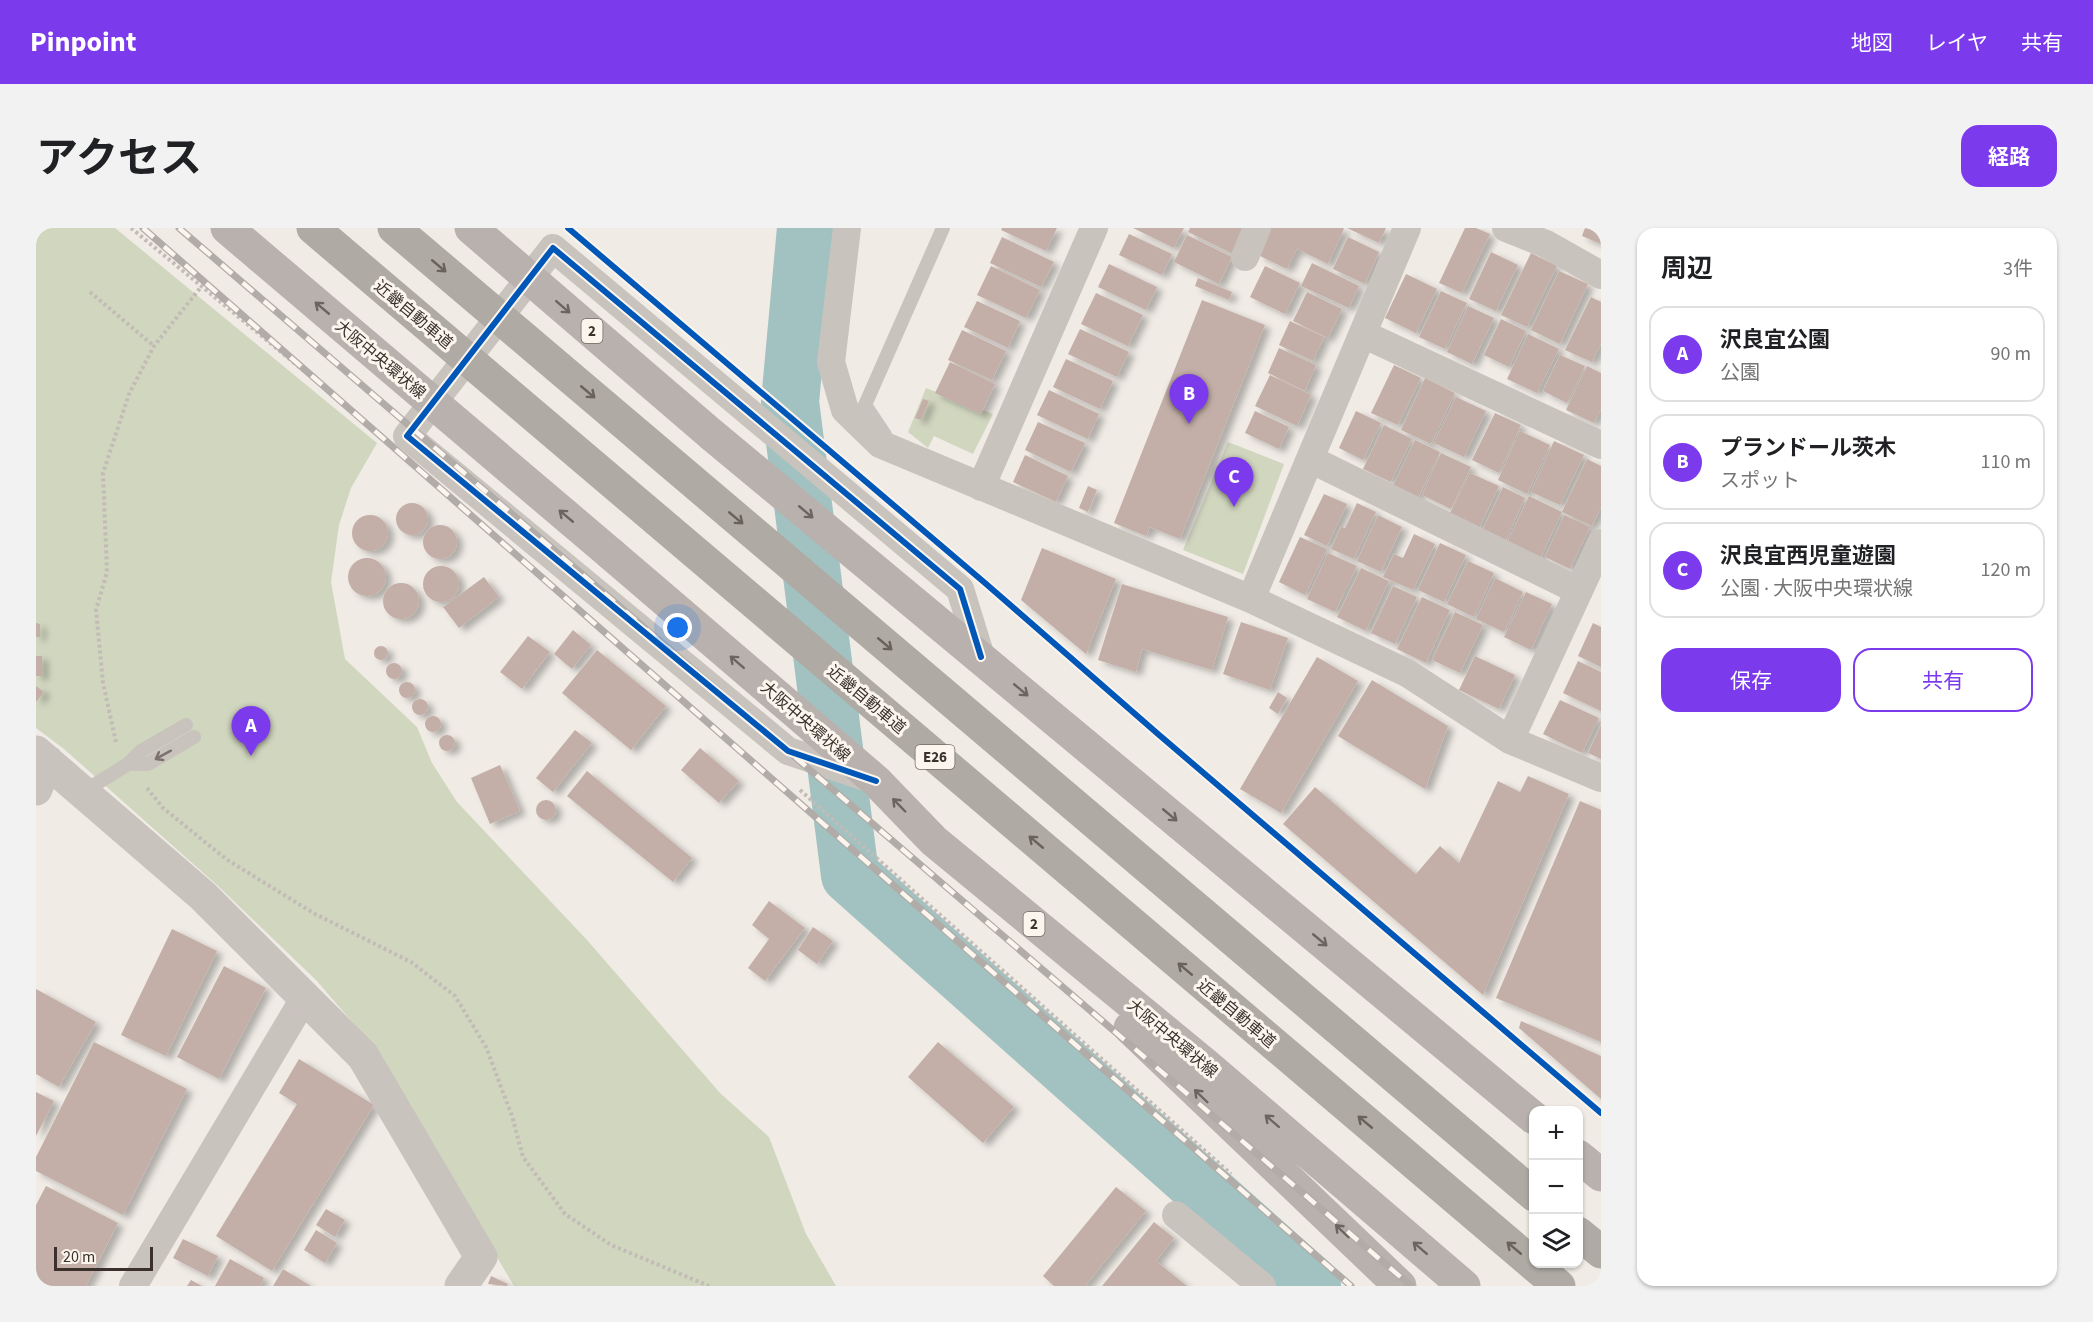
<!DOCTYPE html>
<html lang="ja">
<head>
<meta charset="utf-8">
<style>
  :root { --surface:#fff; --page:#f2f2f2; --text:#202124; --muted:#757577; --line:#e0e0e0; --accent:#7c3aed }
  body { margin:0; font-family:"Source Sans 3","Noto Sans JP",sans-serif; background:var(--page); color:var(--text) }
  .controls { position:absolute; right:18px; bottom:18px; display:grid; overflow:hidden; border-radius:12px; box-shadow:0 2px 4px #0004 }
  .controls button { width:54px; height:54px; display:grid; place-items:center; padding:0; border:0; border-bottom:2px solid var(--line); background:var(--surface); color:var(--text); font:30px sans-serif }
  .scale { position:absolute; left:18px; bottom:15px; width:99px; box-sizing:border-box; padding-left:6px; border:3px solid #3b302b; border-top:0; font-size:16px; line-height:21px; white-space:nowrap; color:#3b302b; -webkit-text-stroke:4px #fbf5ee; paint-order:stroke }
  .you { position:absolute; left:642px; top:400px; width:21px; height:21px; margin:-15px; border:4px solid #fff; border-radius:50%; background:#1a73e8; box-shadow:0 0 0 9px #1a73e833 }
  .badge { display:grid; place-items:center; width:39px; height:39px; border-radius:50%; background:var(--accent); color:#fff; font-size:20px; font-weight:700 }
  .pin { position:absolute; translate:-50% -50px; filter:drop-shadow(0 2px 3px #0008) }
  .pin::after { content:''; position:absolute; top:32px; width:21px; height:18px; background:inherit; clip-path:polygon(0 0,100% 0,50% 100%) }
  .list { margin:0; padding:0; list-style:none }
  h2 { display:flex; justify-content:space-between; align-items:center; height:78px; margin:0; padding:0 24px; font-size:26px }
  h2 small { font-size:20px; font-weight:400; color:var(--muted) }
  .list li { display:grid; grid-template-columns:39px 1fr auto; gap:18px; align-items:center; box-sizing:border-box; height:96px; margin:0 12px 12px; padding:0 12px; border:2px solid var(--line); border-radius:18px }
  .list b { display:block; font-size:22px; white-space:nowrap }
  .list p { margin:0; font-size:20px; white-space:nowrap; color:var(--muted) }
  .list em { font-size:20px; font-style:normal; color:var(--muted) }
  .actions { display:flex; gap:12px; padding:18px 24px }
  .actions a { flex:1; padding:14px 0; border:2px solid var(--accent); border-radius:18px; text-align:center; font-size:21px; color:var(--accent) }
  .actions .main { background:var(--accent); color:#fff }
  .icon { flex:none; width:33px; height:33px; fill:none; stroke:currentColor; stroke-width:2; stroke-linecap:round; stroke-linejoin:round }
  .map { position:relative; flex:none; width:1565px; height:1058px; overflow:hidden; border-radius:18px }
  header { display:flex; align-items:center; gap:36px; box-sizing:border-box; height:84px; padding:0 30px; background:var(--accent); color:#fff }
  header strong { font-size:28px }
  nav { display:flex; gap:33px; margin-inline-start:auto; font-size:21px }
  .intro { display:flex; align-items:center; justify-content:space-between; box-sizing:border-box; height:144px; padding:0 36px }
  h1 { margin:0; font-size:42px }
  .button { padding:15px 27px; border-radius:18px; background:var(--accent); color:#fff; font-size:21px; font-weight:700 }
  main { display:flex; gap:36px; padding:0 36px }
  aside { flex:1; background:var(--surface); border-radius:18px; box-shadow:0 2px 4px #0004 }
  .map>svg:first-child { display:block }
  .green { fill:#d1d6bf }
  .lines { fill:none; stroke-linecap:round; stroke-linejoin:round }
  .river { stroke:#a1c2c1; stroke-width:58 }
  .building { fill:#c3afa7; filter:url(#shadow) }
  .path { stroke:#c2bbb6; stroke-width:4; stroke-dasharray:3 3; stroke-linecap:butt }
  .service { stroke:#c9c3be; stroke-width:14 }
  .minor { stroke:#c9c3be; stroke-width:28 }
  .tertiary { stroke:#c9c3be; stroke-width:33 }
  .primary { stroke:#b8b1ad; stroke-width:33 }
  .motorway { stroke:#afaaa4; stroke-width:33 }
  .rail-casing { stroke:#b1aca8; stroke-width:7 }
  .rail { stroke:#fbf5ee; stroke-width:4.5; stroke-dasharray:14; stroke-linecap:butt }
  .primary-bridge { stroke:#b8b1ad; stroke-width:33 }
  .motorway-bridge { stroke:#afaaa4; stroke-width:33 }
  .cycleway-casing { stroke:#fbf5ee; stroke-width:10 }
  .cycleway { stroke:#0057b8; stroke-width:6 }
  .oneway { stroke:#69615b }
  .oneway2 { stroke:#6d645f }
  .oneway3 { stroke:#7b726d }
  .labels { text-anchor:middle; stroke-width:6; stroke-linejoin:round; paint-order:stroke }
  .shield { fill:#fbf5ee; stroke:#756b66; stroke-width:1.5 }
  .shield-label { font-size:15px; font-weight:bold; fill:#3b302b }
  .street-label { font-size:16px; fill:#3b302b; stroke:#fbf5ee }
</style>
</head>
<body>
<header>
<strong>Pinpoint</strong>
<nav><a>地図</a><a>レイヤ</a><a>共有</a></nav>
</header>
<div class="intro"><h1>アクセス</h1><a class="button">経路</a></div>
<main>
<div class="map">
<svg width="1565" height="1058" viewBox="0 0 1565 1058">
  <defs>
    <filter id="shadow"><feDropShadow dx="6" dy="4" stdDeviation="3" flood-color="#0004"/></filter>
  </defs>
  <rect width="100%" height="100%" fill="#f0ebe5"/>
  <path class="green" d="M0,0H79L341,215L315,260L303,297L295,354L309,431L381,499L396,535L421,574L551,712L684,865L733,909L770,1006L800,1058H478L336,817L280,752L182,658L28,521L0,500Z
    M890,160L957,186L937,226L898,208L892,220L872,204Z
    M1192,214L1248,236L1207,346L1147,322Z"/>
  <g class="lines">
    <path class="river" d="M770,0L754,174L814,647L1276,1058"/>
  </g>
  <path class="building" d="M966,0H1021L1010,23L965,2Z
    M1097,0H1148L1138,20Z
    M1154,0H1209L1197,26L1152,4Z
    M1235,0H1307L1308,1L1292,36L1261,21L1251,41L1222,27Z
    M1311,0H1350L1343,15Z
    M1429,0H1440L1454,6L1426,65L1403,55Z
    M1549,0H1565V16L1546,8Z
    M1093,6L1136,26L1126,47L1083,27Z
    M1151,7L1196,29L1183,56L1138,34Z
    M966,9L1018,34L1005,59L954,35Z
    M1312,9L1343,24L1329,56L1297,41Z
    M1455,24L1482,37L1460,83L1433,71Z
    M1495,25L1521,38L1491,99L1465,87Z
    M1276,35L1323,58L1313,80L1265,58Z
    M1073,36L1121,59L1110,82L1062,59Z
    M955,38L1004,62L990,90L941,67Z
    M1229,38L1264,55L1249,86L1214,69Z
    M1523,43L1552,56L1524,116L1495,102Z
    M1370,46L1401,61L1380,105L1349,90Z
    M1162,50L1196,64L1193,72L1159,58Z
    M1405,63L1431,75L1409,121L1383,109Z
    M1271,64L1306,81L1292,110L1257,93Z
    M1060,65L1107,87L1092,118L1045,96Z
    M1555,69L1565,74V116L1556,134L1529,122Z
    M1166,72L1229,97L1144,311L1114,299L1110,308L1078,295Z
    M941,73L984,93L972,120L928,99Z
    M1432,78L1458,90L1436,136L1411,124Z
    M1465,91L1490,103L1473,139L1448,127Z
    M1254,93L1288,109L1277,133L1243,117Z
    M1044,101L1093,124L1081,149L1032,126Z
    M926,102L970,123L956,152L912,132Z
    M1492,106L1523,121L1501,165L1471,151Z
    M1243,120L1280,137L1269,163L1232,145Z
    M1524,127L1549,138L1531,175L1507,163Z
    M1030,131L1077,153L1064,181L1017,159Z
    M914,134L959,156L945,186L899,165Z
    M1358,137L1385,150L1362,197L1335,185Z
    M1551,138L1565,145V181L1558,195L1530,182Z
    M1234,147L1275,167L1261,198L1219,178Z
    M1389,150L1419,165L1395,216L1365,202Z
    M1013,162L1063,186L1052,211L1001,187Z
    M1420,169L1450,183L1428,229L1398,215Z
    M887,171L893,173L885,192L879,190Z
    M1219,183L1253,199L1243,221L1209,205Z
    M1320,183L1345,195L1327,232L1303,220Z
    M1459,185L1485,197L1463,245L1436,232Z
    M1002,194L1049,215L1035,244L989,222Z
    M1348,197L1376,211L1355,254L1327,241Z
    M1484,203L1514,217L1491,266L1462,252Z
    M1379,212L1404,224L1382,270L1357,258Z
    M1518,213L1548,227L1524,277L1495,264Z
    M1405,225L1435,239L1415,281L1386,267Z
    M989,227L1032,248L1020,274L977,254Z
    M1551,231L1565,238V279L1556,298L1526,284Z
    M1434,245L1463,258L1443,301L1413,287Z
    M1052,258L1061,262L1052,284L1043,280Z
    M1467,259L1489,270L1469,314L1446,303Z
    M1288,266L1311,276L1291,318L1268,307Z
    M1493,268L1526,284L1504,331L1471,315Z
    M1321,275L1340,284L1318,331L1295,321L1305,299L1309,300Z
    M360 291a16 16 0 1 1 32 0a16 16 0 1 1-32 0Z
    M316 305a18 18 0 1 1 36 0a18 18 0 1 1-36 0Z
    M1342,287L1366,299L1345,344L1321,333Z
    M1528,287L1554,299L1534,341L1509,329Z
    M387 314a17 17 0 1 1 34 0a17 17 0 1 1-34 0Z
    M1378,306L1399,316L1377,362L1347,349L1358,326L1367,330Z
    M1264,309L1291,321L1269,367L1243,354Z
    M1404,315L1430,327L1408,374L1382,362Z
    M1006,320L1080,351L1050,426L985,372Z
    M1292,325L1321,338L1299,384L1271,371Z
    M312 349a19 19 0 1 1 38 0a19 19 0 1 1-38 0Z
    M1432,333L1458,345L1438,389L1411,376Z
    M387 356a18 18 0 1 1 36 0a18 18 0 1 1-36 0Z
    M1325,340L1353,353L1330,403L1301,389Z
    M448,349L463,369L423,400L407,379Z
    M1459,350L1487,364L1468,404L1440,391Z
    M347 373a18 18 0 1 1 36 0a18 18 0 1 1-36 0Z
    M1086,356L1192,389L1176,442L1106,421L1100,444L1062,432Z
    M1357,358L1381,369L1359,416L1335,405Z
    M1490,364L1516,376L1495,422L1468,409Z
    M1386,369L1414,382L1390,435L1361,421Z
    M1419,384L1447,397L1424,445L1396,432Z
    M1205,394L1252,410L1234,462L1187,446Z
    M0,395L4,396V409H0Z
    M1557,395L1565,399V439L1542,428Z
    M537,402L555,417L536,441L518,426Z
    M492,408L514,424L486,461L464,444Z
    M338 425a7 7 0 1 1 14 0a7 7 0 1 1-14 0Z
    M561,422L630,478L595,522L526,465Z
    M0,428H6V448H0Z
    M1439,428L1479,447L1463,481L1423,462Z
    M1281,429L1322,453L1245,585L1204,561Z
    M1542,433L1565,444V483L1527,465Z
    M350 443a8 8 0 1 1 16 0a8 8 0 1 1-16 0Z
    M1336,452L1412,498L1389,561L1302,508Z
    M363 462a8 8 0 1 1 16 0a8 8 0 1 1-16 0Z
    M0,458L8,464L0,474Z
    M1242,464L1251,470L1242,486L1233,480Z
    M376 479a8 8 0 1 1 16 0a8 8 0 1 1-16 0Z
    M1524,472L1563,490L1546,525L1507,506Z
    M389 496a8 8 0 1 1 16 0a8 8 0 1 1-16 0Z
    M1565,497V531L1552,525Z
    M539,502L556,515L517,564L500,550Z
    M403 515a8 8 0 1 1 16 0a8 8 0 1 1-16 0Z
    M664,520L703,553L683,575L645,542Z
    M464,537L484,583L454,596L435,550Z
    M551,543L656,630L637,654L531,568Z
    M1492,548L1533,566L1447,767L1247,596L1279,559L1380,646L1404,618L1423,635L1462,553L1484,564Z
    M500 582a10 10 0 1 1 20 0a10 10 0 1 1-20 0Z
    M1544,573L1565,582V814L1460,770Z
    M733,673L769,700L729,753L712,740L733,711L716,697Z
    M777,699L797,713L781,736L762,722Z
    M136,701L181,723L130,828L85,807Z
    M188,738L230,760L183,851L141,829Z
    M0,761L60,794L23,859L0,846Z
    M1485,793L1565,828V871L1483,800Z
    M58,814L151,861L87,987L0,943V929Z
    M902,814L978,879L947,915L872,849Z
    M263,831L338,877L236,1043L180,1008L261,876L243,865Z
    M0,864L18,873L0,908Z
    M10,958L82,995L50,1058H0V977Z
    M1080,959L1110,983L1049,1058H1018L1007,1048Z
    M290,981L309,992L299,1009L280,997Z
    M1118,994L1138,1010L1120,1033L1151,1058H1066Z
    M280,1002L301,1015L289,1035L268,1022Z
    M147,1011L182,1028L172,1048L137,1030Z
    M194,1031L228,1050L224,1058H179Z
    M247,1041L275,1058H237Z
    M455,1048L472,1056L471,1058L452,1056Z
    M155,1052L166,1058H151Z"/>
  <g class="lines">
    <path class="path" d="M95,0L342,204
      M54,64L118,118
      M959,364L1122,506L1565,885
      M80,514L67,455L60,382L71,344L67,245L93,166L118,118L165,59
      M111,560L127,580L190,631L279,686L375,734L419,768L450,819L476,888L487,929L529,986L575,1017L673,1058
      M764,562L1195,946"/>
    <path class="service" d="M849,207L829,177L907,0
      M92,536H112L158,509
      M47,564L92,536L105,523L150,497"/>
    <path class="minor" d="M811,0L795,134L809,182L844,216L1215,371
      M1371,0L1215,371L1371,445L1474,512L1565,550
      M1470,0L1510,16L1565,47
      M1209,29L1221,0
      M1327,106L1565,217
      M1274,231L1543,363
      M945,259L1058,0
      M1474,512L1565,315
      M835,551L752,523L371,208L517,20L924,361L945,429
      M1140,987L1226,1058
      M97,1058L269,769"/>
    <path class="tertiary" d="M0,524L167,668L327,828L445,1029L425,1058
      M0,561L11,533"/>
    <path class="primary" d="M676,207L1498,890
      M575,326L840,553L898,613L1170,837L1428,1058
      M1094,800L1364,1058
      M1542,928L1565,947"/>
    <path class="motorway" d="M1542,1005L1565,1024"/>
    <defs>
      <path id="rail" d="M107,0L1315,1058
        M143,0L1375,1058"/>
    </defs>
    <use href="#rail" class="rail-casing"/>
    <use href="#rail" class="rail"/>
    <path class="primary-bridge" d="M191,0L575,326
      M435,0L676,207"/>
    <path class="motorway-bridge" d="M277,0L1523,1058
      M358,0L1498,967"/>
    <defs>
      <path id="cycleway" d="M532,0L949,355L1122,506L1565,885
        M840,553L752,523L371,208L517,20L924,361L945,429"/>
    </defs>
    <use href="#cycleway" class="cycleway-casing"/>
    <use href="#cycleway" class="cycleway"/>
  </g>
  <defs><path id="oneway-shaft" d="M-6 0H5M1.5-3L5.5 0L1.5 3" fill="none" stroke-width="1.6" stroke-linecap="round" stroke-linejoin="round" transform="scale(1.5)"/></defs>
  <g class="oneway">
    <use href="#oneway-shaft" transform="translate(403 38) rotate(40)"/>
    <use href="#oneway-shaft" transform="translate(552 164) rotate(40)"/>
    <use href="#oneway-shaft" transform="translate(700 290) rotate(40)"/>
    <use href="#oneway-shaft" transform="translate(849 416) rotate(40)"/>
    <use href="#oneway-shaft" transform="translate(1000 614) rotate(-140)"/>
    <use href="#oneway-shaft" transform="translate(1149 741) rotate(-140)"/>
    <use href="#oneway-shaft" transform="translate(1329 894) rotate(-140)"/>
    <use href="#oneway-shaft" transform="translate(1478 1020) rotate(-140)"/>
  </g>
  <g class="oneway2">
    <use href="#oneway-shaft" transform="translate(527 79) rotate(41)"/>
    <use href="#oneway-shaft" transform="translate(286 80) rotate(-140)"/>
    <use href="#oneway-shaft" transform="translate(770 284) rotate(40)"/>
    <use href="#oneway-shaft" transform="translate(530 288) rotate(-140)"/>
    <use href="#oneway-shaft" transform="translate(701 434) rotate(-139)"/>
    <use href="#oneway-shaft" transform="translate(985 462) rotate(40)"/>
    <use href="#oneway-shaft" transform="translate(863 577) rotate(-134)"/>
    <use href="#oneway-shaft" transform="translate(1134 587) rotate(40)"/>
    <use href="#oneway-shaft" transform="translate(1284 712) rotate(40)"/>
    <use href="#oneway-shaft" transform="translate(1165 868) rotate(-136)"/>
    <use href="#oneway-shaft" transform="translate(1236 893) rotate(-139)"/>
    <use href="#oneway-shaft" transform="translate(1306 1003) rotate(-136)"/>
    <use href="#oneway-shaft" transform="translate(1384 1020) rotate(-139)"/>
  </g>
  <use class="oneway3" href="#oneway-shaft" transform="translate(127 527) rotate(151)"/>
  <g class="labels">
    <g class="shield">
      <rect x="545.5" y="91" width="21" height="24" rx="4.5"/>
      <rect x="879.5" y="517" width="39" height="24" rx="4.5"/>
      <rect x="987.5" y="684" width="21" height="24" rx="4.5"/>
    </g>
    <g class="shield-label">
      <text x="556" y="108">2</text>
      <text x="899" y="534">E26</text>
      <text x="998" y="701">2</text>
    </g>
    <g class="street-label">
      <text transform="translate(378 86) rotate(40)" y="6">近畿自動車道</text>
      <text transform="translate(345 131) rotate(40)" y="6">大阪中央環状線</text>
      <text transform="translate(831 471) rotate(40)" y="6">近畿自動車道</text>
      <text transform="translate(770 493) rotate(41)" y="6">大阪中央環状線</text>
      <text transform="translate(1201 785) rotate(40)" y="6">近畿自動車道</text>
      <text transform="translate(1137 810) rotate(40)" y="6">大阪中央環状線</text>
    </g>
  </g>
</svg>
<div class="controls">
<button>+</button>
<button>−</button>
<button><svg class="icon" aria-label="layers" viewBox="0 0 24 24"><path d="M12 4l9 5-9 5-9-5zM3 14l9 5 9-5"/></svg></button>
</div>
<div class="scale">20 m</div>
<div class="you"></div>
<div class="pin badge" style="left:215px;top:528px">A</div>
<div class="pin badge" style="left:1153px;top:196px">B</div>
<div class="pin badge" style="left:1198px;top:279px">C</div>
</div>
<aside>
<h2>周辺<small>3件</small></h2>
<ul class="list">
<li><span class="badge">A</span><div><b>沢良宜公園</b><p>公園</p></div><em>90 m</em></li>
<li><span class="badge">B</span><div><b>プランドール茨木</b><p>スポット</p></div><em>110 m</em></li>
<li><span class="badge">C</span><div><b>沢良宜西児童遊園</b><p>公園 · 大阪中央環状線</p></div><em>120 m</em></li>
</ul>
<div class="actions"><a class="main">保存</a><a>共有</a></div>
</aside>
</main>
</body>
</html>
